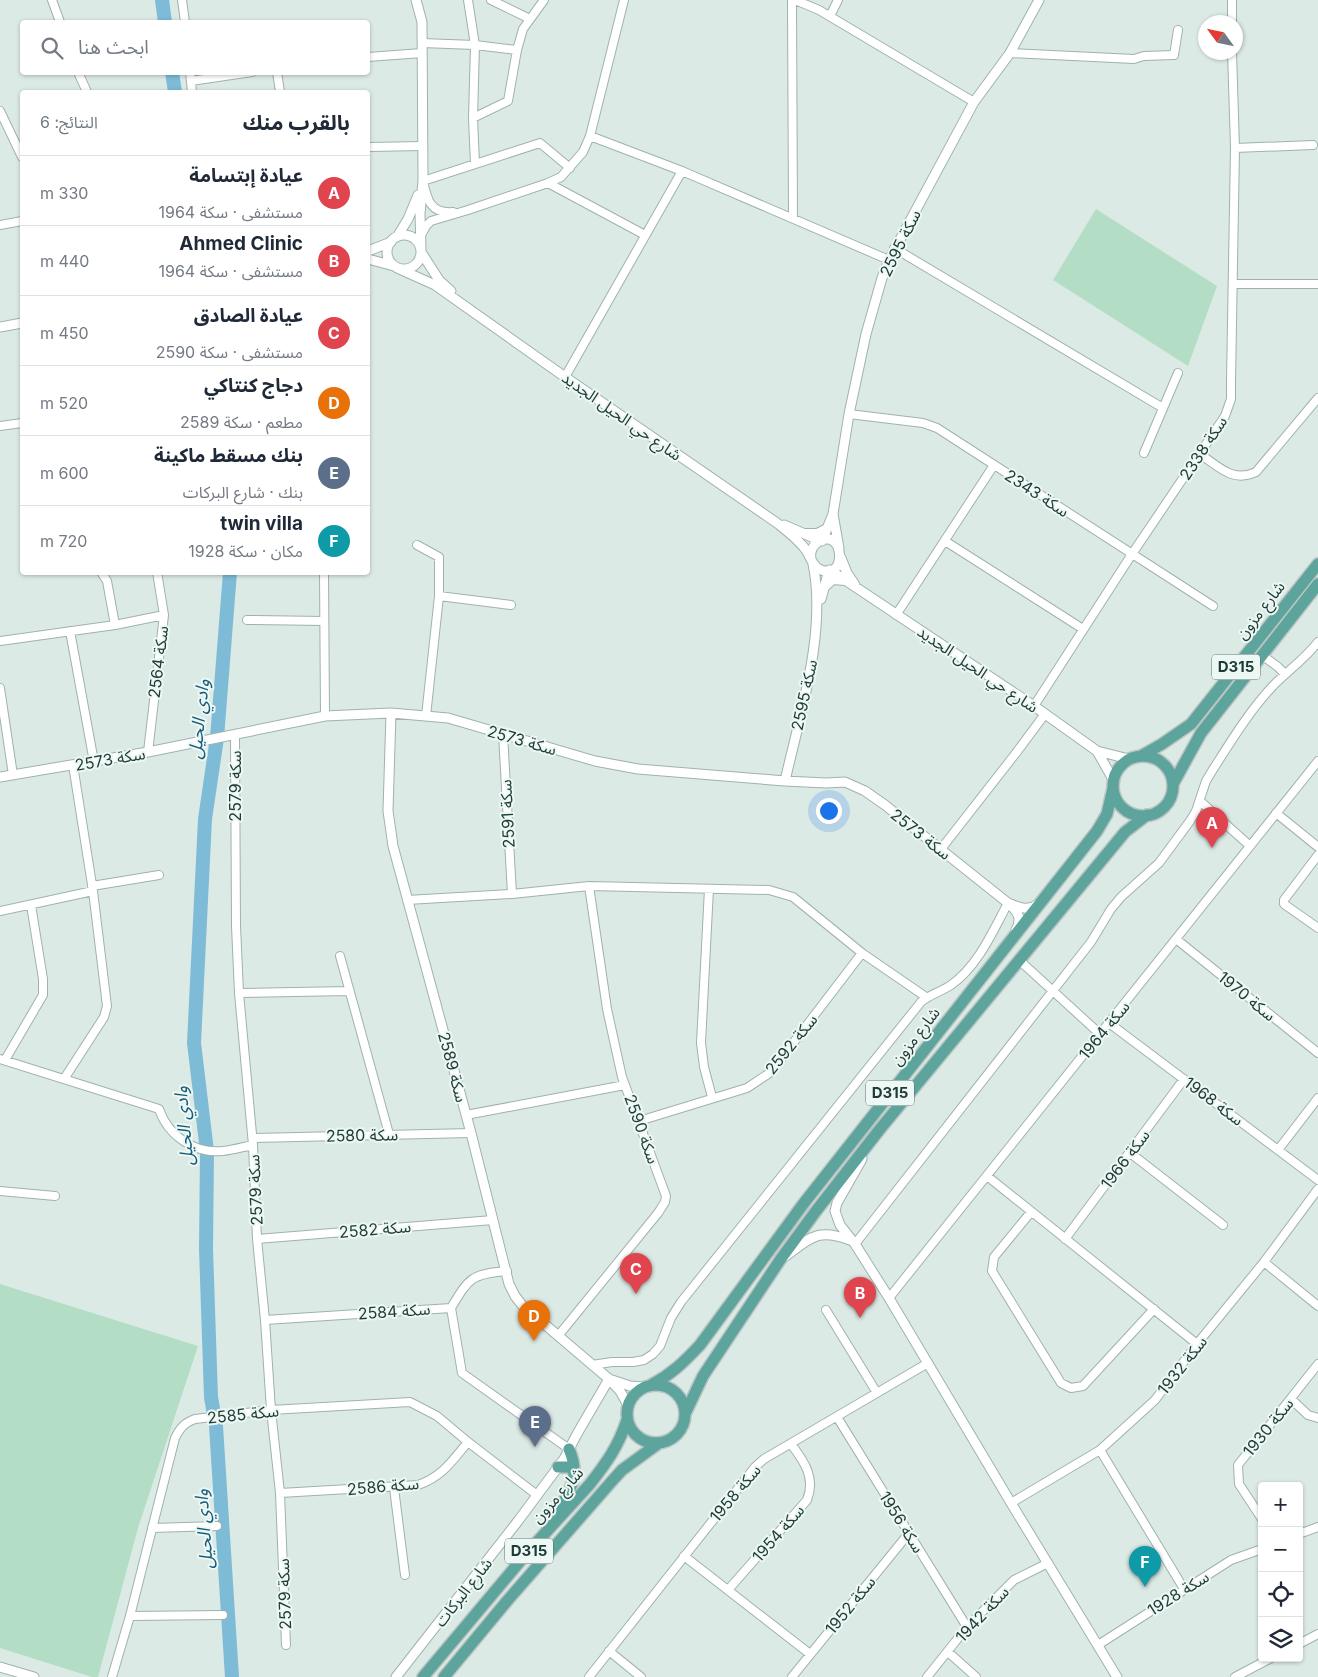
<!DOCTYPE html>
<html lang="ar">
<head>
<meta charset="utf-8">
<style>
  :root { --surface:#fff; --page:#f2f2f3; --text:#1f2937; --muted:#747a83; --line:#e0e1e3; --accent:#84563e }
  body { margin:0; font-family:Inter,"Noto Sans Arabic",sans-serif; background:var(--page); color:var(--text); direction:rtl }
  .controls { position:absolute; right:15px; bottom:15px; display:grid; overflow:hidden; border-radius:5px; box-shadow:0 1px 4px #0004 }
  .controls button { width:45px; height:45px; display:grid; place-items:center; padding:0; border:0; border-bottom:1px solid var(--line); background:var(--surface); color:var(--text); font:25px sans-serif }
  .compass { position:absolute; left:1198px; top:15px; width:45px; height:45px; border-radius:50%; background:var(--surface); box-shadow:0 1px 4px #0004; rotate:303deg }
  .you { position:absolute; left:828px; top:810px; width:18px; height:18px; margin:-12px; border:4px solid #fff; border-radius:50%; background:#1a73e8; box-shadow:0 0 0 8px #1a73e833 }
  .badge { display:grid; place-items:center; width:32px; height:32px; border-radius:50%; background:var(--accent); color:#fff; font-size:16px; font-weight:700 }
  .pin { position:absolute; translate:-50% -41px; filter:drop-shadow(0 1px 2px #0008) }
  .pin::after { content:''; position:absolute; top:26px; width:18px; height:15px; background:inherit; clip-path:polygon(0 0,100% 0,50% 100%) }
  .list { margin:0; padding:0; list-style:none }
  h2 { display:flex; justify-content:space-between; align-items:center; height:65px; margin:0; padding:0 20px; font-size:21px }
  h2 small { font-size:16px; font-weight:400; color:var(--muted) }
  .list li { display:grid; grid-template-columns:32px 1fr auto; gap:15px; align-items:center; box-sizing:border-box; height:70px; padding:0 20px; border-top:1px solid var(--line) }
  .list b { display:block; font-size:19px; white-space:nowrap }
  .list p { margin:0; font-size:16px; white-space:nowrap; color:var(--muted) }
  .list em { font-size:16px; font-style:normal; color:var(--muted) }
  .icon { flex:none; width:28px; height:28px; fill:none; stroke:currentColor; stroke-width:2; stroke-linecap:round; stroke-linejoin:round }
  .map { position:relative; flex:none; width:1318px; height:1677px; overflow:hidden; direction:ltr }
  .search { position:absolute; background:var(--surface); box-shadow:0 1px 4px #0004; left:20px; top:20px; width:350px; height:55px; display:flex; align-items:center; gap:12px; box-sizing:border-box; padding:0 18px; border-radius:5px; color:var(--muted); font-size:19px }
  .panel { position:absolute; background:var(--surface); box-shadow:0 1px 4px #0004; left:20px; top:90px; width:350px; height:485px; border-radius:5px; direction:rtl }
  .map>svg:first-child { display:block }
  .green { fill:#b3dec5 }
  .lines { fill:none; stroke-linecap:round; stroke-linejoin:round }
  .river { stroke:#7ebbd6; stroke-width:14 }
  .minor-casing { stroke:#9fb2ae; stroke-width:10 }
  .tertiary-casing { stroke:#9fb2ae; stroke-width:11 }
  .primary-casing { stroke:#bbc4c3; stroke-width:14 }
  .minor { stroke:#fff; stroke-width:8 }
  .tertiary { stroke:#fff; stroke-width:9 }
  .primary { stroke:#5ca49c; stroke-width:11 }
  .labels { text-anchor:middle; stroke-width:4; stroke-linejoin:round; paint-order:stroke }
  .shield { fill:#edf7f3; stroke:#5b736f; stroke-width:1 }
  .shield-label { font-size:15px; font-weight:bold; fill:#1d3b37 }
  .street-label { font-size:16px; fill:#1d3b37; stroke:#edf7f3 }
  .water-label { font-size:18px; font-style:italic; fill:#135a7b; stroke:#edf7f3 }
</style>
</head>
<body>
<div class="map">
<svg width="1318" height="1677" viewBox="0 0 1318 1677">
  <rect width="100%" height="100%" fill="#dceae6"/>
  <path class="green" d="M1096,209L1217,286L1188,366L1053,280Z
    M0,1284L198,1346L138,1528L98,1677H92L0,1648Z"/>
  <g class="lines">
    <path class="river" d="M162,0L165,22
      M172,72L175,92
      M230,572L217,738L205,819L194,1043L207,1151L206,1249L211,1397L216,1426L232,1677"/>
    <defs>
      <path id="minor" d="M52,0L60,22
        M182,0L185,22
        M468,0L475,45L473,118L475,164
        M491,0L530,19
        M792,0L793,218
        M795,0L819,10L974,102
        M1232,0V22
        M830,16L838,0
        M422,43L475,45L517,50
        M1010,53L1134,59L1144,56L1174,55L1178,30
        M368,57L422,53
        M78,72L87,92
        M190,72L192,92
        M277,72L280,92
        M191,81L252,72
        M0,111L22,157
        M473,118L508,101L517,50L523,29L544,0
        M590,136L682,171L889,260
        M368,147L422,146
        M1235,148L1313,145
        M548,183L645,235
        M453,212C430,214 427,199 423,181L540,143L570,168
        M0,225L22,221
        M420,237L426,226L431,221L468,210L548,183L561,177L583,152L590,136L624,0
        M894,248L1163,408
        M1233,284H1318
        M565,377L682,171
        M849,414L923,423L937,428L1213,606
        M0,426L22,423
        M1144,453L1178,373
        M1200,454C1219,467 1233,483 1256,472L1318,398
        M806,533H817L827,528
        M945,541L1083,629
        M417,545L439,557V596L426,716
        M101,572L107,581L115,625
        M324,572L325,716
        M825,587L833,580L845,581
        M439,596L511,605
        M896,615L994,465
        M247,620L324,621
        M70,631L94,762
        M0,641L115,625L164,615
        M1262,655L1278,667L1285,674
        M0,688L13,775
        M1034,706L1132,554L1225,416L1231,399V381L1235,148L1232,52
        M503,734L512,894
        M235,735L236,926L239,993L253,1145L257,1239L265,1320L271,1410L280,1493L286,1645
        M148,752L164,615L157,572
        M1200,801L1250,846
        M1276,813L1318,847
        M941,849L1016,753L1045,714
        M1318,855L1284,900V904L1318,928
        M92,886L159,875
        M709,889L701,1043L704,1067L712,1097
        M407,900L512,894L589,886L769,890L793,897L862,953L926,997
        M0,911L93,891
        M1176,939L1318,1053
        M340,956L389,1134
        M1019,960L1100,1034
        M239,993L349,991
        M1109,1023L1318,1180
        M0,1059L159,1109C168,1136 195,1154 223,1151C233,1150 243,1147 253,1145
        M5,1060L43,995V979L31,905
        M64,1079L104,1017L107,1006L93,891L73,765
        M466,1115L625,1085
        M639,1121L747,1088L771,1072L862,953
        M253,1138L471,1133
        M1278,1150L1318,1098
        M1129,1152L1223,1225
        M987,1176L1197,1344
        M0,1191L55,1196
        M1031,1212L994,1257L992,1271L1061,1383L1071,1388L1083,1386L1154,1309
        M257,1239L493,1220
        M1065,1239L1184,1079
        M855,1244L1091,942L1111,909L1121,897L1159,863L1190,821L1196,811L1206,781L1212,771C1230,743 1248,713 1271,688C1286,672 1304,660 1318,642
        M1264,1262L1318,1306
        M889,1298L1318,761
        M451,1308L462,1373L569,1449
        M826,1310L877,1393
        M265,1320L451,1308C469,1278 471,1274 507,1271
        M558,1336L658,1213L665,1202L666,1196L622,1077L607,1009L589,886
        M592,1365L612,1362H633L644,1360L653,1354L660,1346L671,1318L681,1302L921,1002C930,994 941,992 951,985C978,966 993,931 1008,903
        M1291,1399L1308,1415L1318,1418
        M837,1417L967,1627
        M1100,1450L1184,1589
        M394,1488L405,1575
        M280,1493L418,1485C442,1477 452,1461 468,1442
        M1011,1503L1100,1450L1155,1400L1197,1344L1264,1262L1318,1189
        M1262,1519L1239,1484L1238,1465L1318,1364
        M152,1528L217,1526
        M1299,1534L1318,1527
        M684,1556L810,1654
        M728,1590L807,1500C816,1478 804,1461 791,1444
        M130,1616L223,1615
        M1299,1644L1318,1634
        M1098,1645L1231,1560L1262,1549
        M609,1651L641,1677
        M948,1652L976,1677
        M112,1677L130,1616L175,1438C180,1428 184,1423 195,1419L271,1410L410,1402L437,1416L468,1442L537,1495
        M589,1677L755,1467L764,1459L928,1363
        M792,1677L909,1533
        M927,1677L967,1627L1014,1580L1048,1563
        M1235,1677L1271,1658"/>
      <path id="tertiary" d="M416,0L422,22L423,181L420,214L421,249
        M387 252a17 17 0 1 1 34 0a17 17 0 1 1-34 0Z
        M397,237L408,219L418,195
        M368,251L391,242
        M421,252L439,280L451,291
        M368,259L394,266
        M397,268L435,285L565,377L777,523C787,531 798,539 806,550C810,556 812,565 819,569C848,584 845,525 818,542C812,546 810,553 811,559
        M0,327L22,323
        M833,514L839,548
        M784,525L821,541
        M822,541L833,514L849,414L866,334L882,278L889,260L974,102L1010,53L1039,0
        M841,558L847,573L855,585
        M830,570L1034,706L1097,751L1129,759
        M821,599L829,570
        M391,713L388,811L393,846L471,1133L509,1284L515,1296L522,1305L609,1379L620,1391L628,1405
        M1097,751L1114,781
        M0,777L148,752L325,716L391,713L448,718L595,761L638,769L785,781L826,783L845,782L865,791L885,805L1008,903C1017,911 1023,918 1016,930
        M785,781C800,714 827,631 813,564
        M1011,904C1020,908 1029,911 1038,904
        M862,1159L837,1203L835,1211L840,1225L855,1244L889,1298L1011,1503L1117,1677
        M786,1256C811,1237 818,1228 850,1240
        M612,1380L630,1386L644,1387
        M0,1667L34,1677
        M396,1677L518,1521L564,1459L577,1434L609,1379"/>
      <path id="primary" d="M1141,756L1162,744L1191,724L1318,564
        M1113 786a30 30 0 1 1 60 0a30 30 0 1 1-60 0Z
        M1173,784L1201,733L1318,584
        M627 1414a29 29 0 1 1 58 0a29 29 0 1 1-58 0Z
        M651,1385C672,1374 684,1362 700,1345L804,1203L1097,831L1107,814L1113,788
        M685,1414L703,1376L780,1260L816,1211L880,1129L1125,832L1147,815
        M558,1467H570L575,1472
        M557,1511C572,1490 580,1474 569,1449
        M423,1677L527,1553L590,1484C607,1462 618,1447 627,1420
        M444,1677L507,1601L612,1481L622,1470L659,1443"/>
    </defs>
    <use href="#minor" class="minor-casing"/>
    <use href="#tertiary" class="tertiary-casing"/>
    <use href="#primary" class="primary-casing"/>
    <use href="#minor" class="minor"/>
    <use href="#tertiary" class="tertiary"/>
    <use href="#primary" class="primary"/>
  </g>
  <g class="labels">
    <g class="shield">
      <rect x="1212" y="654.5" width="48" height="25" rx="4"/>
      <rect x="866" y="1080.5" width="48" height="25" rx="4"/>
      <rect x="505" y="1538.5" width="48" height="25" rx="4"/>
    </g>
    <g class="shield-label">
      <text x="1236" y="672">D315</text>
      <text x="890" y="1098">D315</text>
      <text x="529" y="1556">D315</text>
    </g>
    <g class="street-label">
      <text transform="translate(900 243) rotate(-64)" y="6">سكة 2595</text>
      <text transform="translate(622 416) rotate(35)" y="6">شارع حي الحيل الجديد</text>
      <text transform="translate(1203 448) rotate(-57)" y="6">سكة 2338</text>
      <text transform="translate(1037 493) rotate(33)" y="6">سكة 2343</text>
      <text transform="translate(1260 610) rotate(-52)" y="6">شارع مزون</text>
      <text transform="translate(158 662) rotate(-83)" y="6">سكة 2564</text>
      <text transform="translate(978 669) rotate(34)" y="6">شارع حي الحيل الجديد</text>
      <text transform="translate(804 695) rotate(-78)" y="6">سكة 2595</text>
      <text transform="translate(522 740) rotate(16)" y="6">سكة 2573</text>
      <text transform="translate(110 759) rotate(-10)" y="6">سكة 2573</text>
      <text transform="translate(235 786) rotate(-90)" y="6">سكة 2579</text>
      <text transform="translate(507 814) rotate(-93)" y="6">سكة 2591</text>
      <text transform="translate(921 834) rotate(38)" y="6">سكة 2573</text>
      <text transform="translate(1247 996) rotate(39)" y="6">سكة 1970</text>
      <text transform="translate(1104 1030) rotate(-51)" y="6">سكة 1964</text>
      <text transform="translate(915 1036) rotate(-52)" y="6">شارع مزون</text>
      <text transform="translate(791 1044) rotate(-51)" y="6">سكة 2592</text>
      <text transform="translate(453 1067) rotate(75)" y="6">سكة 2589</text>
      <text transform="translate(1214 1101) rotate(37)" y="6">سكة 1968</text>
      <text transform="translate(642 1129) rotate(70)" y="6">سكة 2590</text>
      <text transform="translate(362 1135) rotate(-1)" y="6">سكة 2580</text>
      <text transform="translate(1125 1159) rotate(-53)" y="6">سكة 1966</text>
      <text transform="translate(255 1190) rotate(-93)" y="6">سكة 2579</text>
      <text transform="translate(375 1229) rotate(-5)" y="6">سكة 2582</text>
      <text transform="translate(394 1311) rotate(-4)" y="6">سكة 2584</text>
      <text transform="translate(1182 1365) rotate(-52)" y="6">سكة 1932</text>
      <text transform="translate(243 1414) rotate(-6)" y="6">سكة 2585</text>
      <text transform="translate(1268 1427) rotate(-51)" y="6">سكة 1930</text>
      <text transform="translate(383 1486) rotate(-5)" y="6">سكة 2586</text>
      <text transform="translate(735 1493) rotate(-50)" y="6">سكة 1958</text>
      <text transform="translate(557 1495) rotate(-48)" y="6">شارع مزون</text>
      <text transform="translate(902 1522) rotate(58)" y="6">سكة 1956</text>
      <text transform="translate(778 1533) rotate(-49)" y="6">سكة 1954</text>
      <text transform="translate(463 1592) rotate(-52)" y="6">شارع البركات</text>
      <text transform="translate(1178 1593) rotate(-32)" y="6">سكة 1928</text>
      <text transform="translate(284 1594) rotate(-92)" y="6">سكة 2579</text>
      <text transform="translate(850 1605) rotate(-51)" y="6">سكة 1952</text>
      <text transform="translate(982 1614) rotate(-47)" y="6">سكة 1942</text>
    </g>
    <g class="water-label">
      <text transform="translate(199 719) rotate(-84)" y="6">وادي الحيل</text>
      <text transform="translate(184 1126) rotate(-95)" y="6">وادي الحيل</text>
      <text transform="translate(204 1529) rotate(-94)" y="6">وادي الحيل</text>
    </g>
  </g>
</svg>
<div class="controls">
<button>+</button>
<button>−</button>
<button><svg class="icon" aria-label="locate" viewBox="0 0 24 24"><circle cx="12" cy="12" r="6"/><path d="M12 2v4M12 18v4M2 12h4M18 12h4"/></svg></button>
<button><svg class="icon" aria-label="layers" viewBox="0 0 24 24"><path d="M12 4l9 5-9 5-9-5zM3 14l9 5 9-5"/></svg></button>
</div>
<svg class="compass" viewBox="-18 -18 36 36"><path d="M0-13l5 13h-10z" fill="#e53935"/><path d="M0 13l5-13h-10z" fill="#747a83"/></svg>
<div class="you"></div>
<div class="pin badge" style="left:1212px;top:848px;background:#e0444e">A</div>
<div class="pin badge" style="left:860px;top:1318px;background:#e0444e">B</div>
<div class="pin badge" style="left:636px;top:1294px;background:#e0444e">C</div>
<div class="pin badge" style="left:534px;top:1341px;background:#e8710a">D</div>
<div class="pin badge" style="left:535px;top:1447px;background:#5c6f8a">E</div>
<div class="pin badge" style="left:1145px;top:1587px;background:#0f9aa8">F</div>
<div class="search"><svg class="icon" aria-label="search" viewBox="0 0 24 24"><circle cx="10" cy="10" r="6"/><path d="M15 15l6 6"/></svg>ابحث هنا</div>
<section class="panel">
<h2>بالقرب منك<small>النتائج: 6</small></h2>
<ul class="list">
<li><span class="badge" style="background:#e0444e">A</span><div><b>عيادة إبتسامة</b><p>مستشفى · سكة 1964</p></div><em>330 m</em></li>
<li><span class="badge" style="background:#e0444e">B</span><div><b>Ahmed Clinic</b><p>مستشفى · سكة 1964</p></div><em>440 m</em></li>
<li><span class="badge" style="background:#e0444e">C</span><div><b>عيادة الصادق</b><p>مستشفى · سكة 2590</p></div><em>450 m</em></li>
<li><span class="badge" style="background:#e8710a">D</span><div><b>دجاج كنتاكي</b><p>مطعم · سكة 2589</p></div><em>520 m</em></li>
<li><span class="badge" style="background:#5c6f8a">E</span><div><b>بنك مسقط ماكينة</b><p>بنك · شارع البركات</p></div><em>600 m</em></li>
<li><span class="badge" style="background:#0f9aa8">F</span><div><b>twin villa</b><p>مكان · سكة 1928</p></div><em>720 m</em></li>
</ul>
</section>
</div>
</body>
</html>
